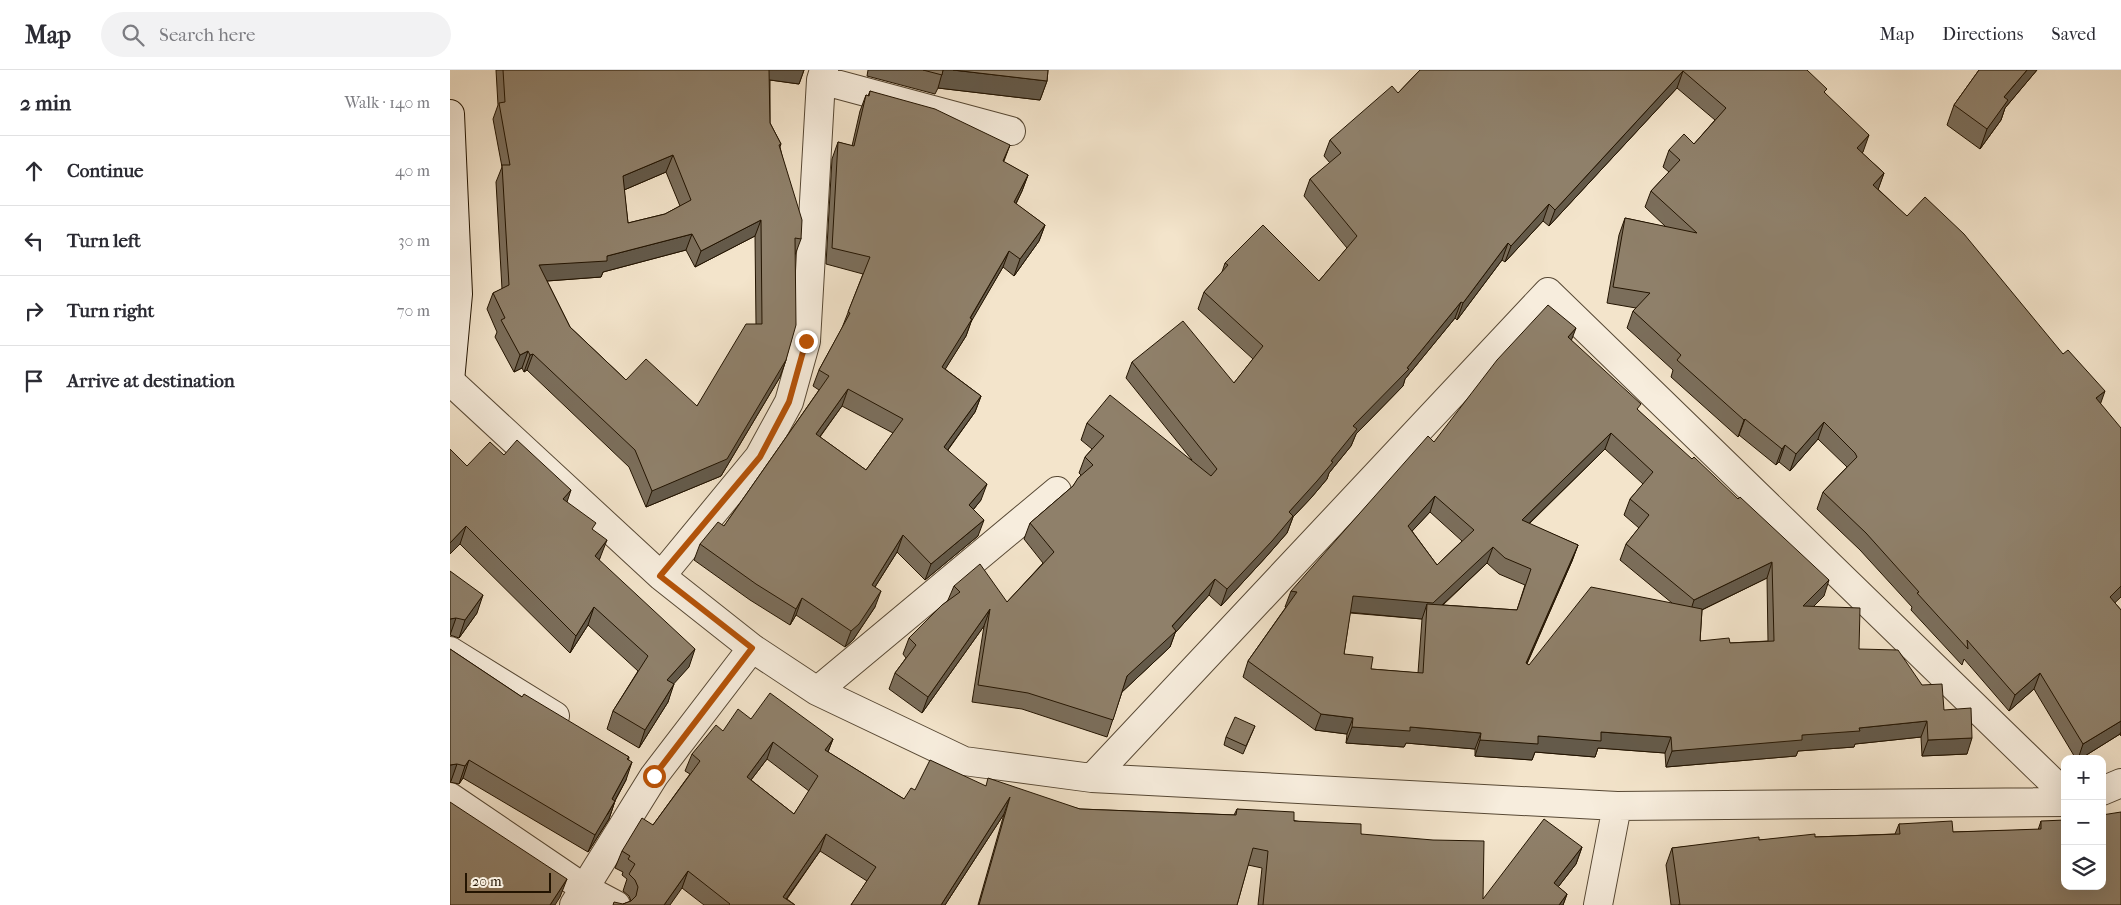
<!DOCTYPE html>
<html lang="en">
<head>
<meta charset="utf-8">
<style>
  :root { --surface:#fff; --page:#f2f2f3; --text:#2b2b33; --muted:#7c7c81; --line:#e1e1e2 }
  body { margin:0; font-family:"IM FELL French Canon",serif; background:var(--page); color:var(--text) }
  .controls { position:absolute; right:15px; bottom:15px; display:grid; overflow:hidden; border-radius:10px; box-shadow:0 5px 20px #0002 }
  .controls button { width:45px; height:45px; display:grid; place-items:center; padding:0; border:0; border-bottom:1px solid var(--line); background:var(--surface); color:var(--text); font:25px sans-serif }
  .scale { position:absolute; left:15px; bottom:12px; width:86px; box-sizing:border-box; padding-left:5px; border:2px solid #231401; border-top:0; font-size:14px; line-height:18px; white-space:nowrap; color:#231401; -webkit-text-stroke:4px #f7eddd; paint-order:stroke }
  .stop { position:absolute; width:15px; height:15px; margin:-11px; border:4px solid #b45309; border-radius:50%; background:#fff }
  .stop.end { background:#b45309; border-color:#fff; box-shadow:0 1px 5px #0008 }
  .list { margin:0; padding:0; list-style:none }
  h2 { display:flex; justify-content:space-between; align-items:center; height:65px; margin:0; padding:0 20px; font-size:21px }
  h2 small { font-size:16px; font-weight:400; color:var(--muted) }
  .list li { display:grid; grid-template-columns:32px 1fr auto; gap:15px; align-items:center; box-sizing:border-box; height:70px; padding:0 20px; border-top:1px solid var(--line) }
  .list b { display:block; font-size:19px; white-space:nowrap }
  .list em { font-size:16px; font-style:normal; color:var(--muted) }
  .icon { flex:none; width:28px; height:28px; fill:none; stroke:currentColor; stroke-width:2; stroke-linecap:round; stroke-linejoin:round }
  .map { position:relative; flex:none; width:1671px; height:835px; overflow:hidden }
  header { display:flex; align-items:center; gap:30px; box-sizing:border-box; height:70px; padding:0 25px; background:var(--surface); border-bottom:1px solid var(--line) }
  header strong { font-size:24px }
  nav { display:flex; gap:28px; margin-inline-start:auto; font-size:18px }
  .search { width:350px; height:45px; background:var(--page); display:flex; align-items:center; gap:12px; box-sizing:border-box; padding:0 18px; border-radius:28px; color:var(--muted); font-size:19px }
  main { display:flex }
  aside { flex:1; background:var(--surface) }
  .map>svg:first-child { display:block }
  .lines { fill:none; stroke-linecap:round; stroke-linejoin:round }
  .street-casing { stroke:#574834; stroke-width:30 }
  .secondary-casing { stroke:#231401; stroke-width:30 }
  .street { stroke:#f7eddd; stroke-width:28 }
  .secondary { stroke:#f7eddd; stroke-width:28 }
  .wall { fill:#7b6e5b; stroke:#231401; fill-rule:evenodd }
  .shaded-wall { fill:#645a4a; stroke:#231401 }
  .building { fill:#8f806a; stroke:#231401; fill-rule:evenodd }
  .route { stroke:#b45309; stroke-width:6 }
</style>
</head>
<body>
<header>
<strong>Map</strong>
<div class="search"><svg class="icon" aria-label="search" viewBox="0 0 24 24"><circle cx="10" cy="10" r="6"/><path d="M15 15l6 6"/></svg>Search here</div>
<nav><a>Map</a><a>Directions</a><a>Saved</a></nav>
</header>
<main>
<aside>
<h2>2 min<small>Walk · 140 m</small></h2>
<ul class="list">
<li><svg class="icon" aria-label="ahead" viewBox="0 0 24 24"><path d="M12 20V5M6 11l6-6 6 6"/></svg><div><b>Continue</b></div><em>40 m</em></li>
<li><svg class="icon" aria-label="left" viewBox="0 0 24 24"><path d="M17 20v-9H6M10 6l-5 5 5 5"/></svg><div><b>Turn left</b></div><em>30 m</em></li>
<li><svg class="icon" aria-label="right" viewBox="0 0 24 24"><path d="M7 20v-9h11M14 6l5 5-5 5"/></svg><div><b>Turn right</b></div><em>70 m</em></li>
<li><svg class="icon" aria-label="arrive" viewBox="0 0 24 24"><path d="M6 21V4h12l-3 4 3 4H6"/></svg><div><b>Arrive at destination</b></div></li>
</ul>
</aside>
<div class="map">
<svg width="1671" height="835" viewBox="0 0 1671 835">
  <rect width="100%" height="100%" fill="#f3e4cb"/>
  <filter id="stains"><feTurbulence type="fractalNoise" baseFrequency=".004" numOctaves="4"/><feColorMatrix values="0 0 0 0 .2 0 0 0 0 .09 0 0 0 0 .02 0 0 0 .5 -.17"/></filter>
  <radialGradient id="worn" r=".72"><stop offset=".6" stop-color="#630" stop-opacity="0"/><stop offset="1" stop-color="#630" stop-opacity=".3"/></radialGradient>
  <g class="lines">
    <defs>
      <path id="street" d="M371,10L561,61
        M0,311L211,506L302,578L367,621L514,691L642,708L1167,736L1615,732
        M211,506L309,387L339,332L356,271L371,10L374,0
        M0,581L105,646
        M367,621L607,421
        M642,708L1098,222L1615,724
        M1652,721L1671,713
        M0,727L134,818L166,835
        M124,835L204,706L302,578
        M1148,835L1167,736"/>
      <path id="secondary" d="M0,44L8,224L0,311"/>
    </defs>
    <use href="#street" class="street-casing"/>
    <use href="#secondary" class="secondary-casing"/>
    <use href="#street" class="street"/>
    <use href="#secondary" class="secondary"/>
  </g>
  <path class="wall" d="M46,0H354L349,14L320,10V53L331,74L330,77L351,169L345,185L336,290L330,307L271,406L196,437L179,397L77,300L74,302L72,298L64,302L45,267L47,262L37,239L43,223L52,219L46,112L52,97L43,49L48,35ZM216,102L230,136L215,144L178,153L174,120ZM305,166L306,254L247,336L176,310L120,257L97,211L151,207L153,202L236,180L245,197Z
    M418,0H598L597,11L590,30L488,18L485,24L417,6Z
    M970,0H1357L1375,23L1413,82L1412,83L1434,103L1428,119L1650,333L1665,533L1671,540V666L1670,664L1630,689H1626L1584,619L1559,641L1514,589L1512,595L1461,540L1462,537L1410,480L1367,439L1373,422L1397,397L1368,369L1340,401L1329,392L1326,395L1289,365L1288,367L1221,307L1223,300L1177,258L1183,241L1186,238L1157,233L1169,165L1175,148L1216,157L1195,137L1201,121L1219,102L1213,97L1219,80L1244,74L1265,50L1227,18L1099,156L1093,151L1055,192L1052,190L1007,250L1005,248L955,309L953,316L906,364L901,376L879,403L877,409L861,428L843,447L837,463L816,487L771,536L759,525L725,563L720,577L672,622L657,667L572,639L522,632L534,556L472,643L439,619L445,603L456,588L453,584L459,568L498,530L504,516L557,532L593,493L574,469L580,453L623,416L631,405L629,403L635,387L642,379L631,370L637,353L742,390L676,308L682,292L784,313L803,289L748,239L754,222L772,202L775,193L869,211L897,178L854,126L860,109L880,93L874,86L880,70L948,23Z
    M1529,0H1587L1555,38L1551,50L1530,79L1497,55L1504,35Z
    M420,21L578,105L572,121L566,134L595,155L589,171L564,206L553,197L522,249L516,266L495,299L531,326L525,342L498,380L531,430L523,440L528,466L475,510L447,482L425,517V537L403,570L395,577L346,545L340,555L300,530L244,490L250,474L274,456L369,320L363,316L369,300L392,258L413,204L376,194L382,89L388,72L402,76L410,41L416,25L418,26ZM392,336L443,363L416,400L370,367Z
    M1121,270L1189,341L1374,526L1363,536L1409,579L1472,615L1494,640L1517,684L1472,686L1471,667L1405,674L1404,677L1348,681L1346,686L1216,697L1215,683L1148,678L1145,687L1085,682L1082,690L1025,686V679L956,673L954,677L896,673L897,664L865,660L793,607L798,591L836,537H835L984,372ZM1155,379L1193,414L1180,429L1174,445L1189,458L1176,474L1170,490L1222,533L1079,595L1077,594L1122,491L1128,475L1079,454ZM980,442L1012,471L987,495L962,461ZM1037,493L1049,504L1075,515L1067,540L993,535ZM1317,508L1318,571L1280,573L1250,571L1252,540ZM900,543L972,549L968,603L921,599L894,584Z
    M0,379L17,396L54,385L117,432L143,460L150,488L149,490L239,597L223,613L218,632L189,678L157,659L163,641L188,601L138,555L120,583L10,474L0,484Z
    M0,501L27,543L9,568L0,565Z
    M0,579L72,627L179,687L176,710L165,731L159,749L138,782L13,708L9,714L0,712Z
    M301,649L383,669L378,682L454,729L465,720L535,716L630,739L784,745L787,739L911,764L1033,829L1132,777L1126,794L1108,817L1117,824L1113,835H808L812,798L798,795L787,835H528L554,744L495,835H401L417,811L370,781L337,829L345,835H254L232,818L173,834L181,831L179,826L173,821L177,809L172,805L173,802L165,798L172,781L203,755L240,704L235,701L242,684L273,661ZM317,689L359,721L344,744L301,710Z
    M805,656L793,684L774,675L776,667Z
    M1591,751L1615,816L1671,835H1221L1216,795L1222,778L1309,770L1365,767L1445,764L1449,754L1503,762L1588,760Z"/>
  <path class="shaded-wall" d="M316,0H354L349,14L313,9Z
    M493,0H503L597,11L590,30L488,18Z
    M1577,0H1587L1555,38L1551,50L1530,79L1537,59L1554,27Z
    M1233,1L1227,18L1099,156L1105,140Z
    M1419,65L1413,82L1401,95L1407,78Z
    M560,75L554,91H553Z
    M223,85L216,102L167,123L173,106Z
    M1434,103L1428,120L1423,115Z
    M578,105L572,121L558,149L564,132Z
    M1099,134L1093,151L1055,192L1061,176Z
    M311,150L305,166L245,197L251,181Z
    M595,155L589,171L564,206L570,189Z
    M242,164L236,180L153,202L151,207L83,212L89,195L157,186Z
    M1058,173L1052,190L1007,250L1013,233Z
    M559,181L553,197L521,252L522,249L516,266L486,314L492,297Z
    M1011,232L1005,248L955,309L953,316L906,364L901,376L879,403L877,409L861,428L843,447L837,463L816,487L771,536L777,519L839,442L881,391L903,356L957,298Z
    M1126,258L1120,274L1118,267Z
    M78,281L72,298L64,302L70,285Z
    M83,284L77,300L74,302L80,285Z
    M336,290L330,307L271,406L196,437L202,421Z
    M398,319L392,336L360,380L366,364Z
    M1655,321L1649,338L1646,328Z
    M531,326L525,342L488,393L494,377Z
    M1295,349L1289,365L1288,367L1294,350Z
    M1374,352L1368,369L1340,401L1346,384Z
    M1161,363L1155,379L1066,466L1072,450Z
    M1335,375L1329,392L1326,395L1332,379Z
    M537,414L531,430L513,452L519,435Z
    M121,420L115,438L113,429Z
    M985,426L980,442L952,472L958,456Z
    M534,450L528,466L475,510L481,494Z
    M16,456L10,474L0,484V473Z
    M453,465L447,482L416,531L422,515Z
    M157,470L150,488L138,504L145,486Z
    M1128,475L1122,491L1070,609L1076,593Z
    M1043,477L1037,493L977,549V534L972,549L897,542L903,526Z
    M1322,492L1317,508L1239,546L1244,530Z
    M765,509L759,525L725,563L720,577L671,623L677,606Z
    M1379,510L1374,526L1348,552L1353,536Z
    M1671,516V527L1654,543L1660,527Z
    M431,521L425,537L403,570L395,577L401,561Z
    M841,521L847,522L841,538L835,537Z
    M33,525L27,543L9,568L15,550Z
    M352,528L346,545L340,555L346,539Z
    M144,537L138,555L120,583L126,566Z
    M540,539L534,556L472,643L478,627Z
    M6,548L0,565V549Z
    M245,579L239,597L211,628L217,610Z
    M1590,603L1584,619L1559,641L1565,625Z
    M224,614L218,632L189,678L195,660Z
    M871,644L903,648L897,664L865,660Z
    M1477,651L1471,667L1405,674L1404,677L1348,681L1346,686L1216,697L1222,681L1409,658Z
    M1671,651V662L1670,664L1630,689H1628L1633,674Z
    M902,657H960L1031,663L1025,679L956,673L954,677L896,673Z
    M1151,662L1221,667L1215,683L1148,678L1145,687L1085,682L1082,690L1025,686L1030,670L1088,666Z
    M1522,668L1517,684L1472,686L1478,670Z
    M383,669L376,686L375,680Z
    M323,672L317,689L291,723L297,707Z
    M19,690L13,708L9,714L15,696Z
    M182,692L176,710L157,745L165,731L159,749L138,782L145,765L162,729Z
    M7,694L1,711L0,712V695Z
    M560,727L554,744L495,835H491Z
    M376,764L370,781L332,835L333,827Z
    M1132,777L1126,794L1098,830L1104,813Z
    M238,801L232,818L220,835H214Z
    M117,809L110,827L105,835H100Z
    M1117,824L1113,835H1109Z"/>
  <path class="building" d="M53,0H319L320,53L331,74L329,75L352,150L351,169L345,168L346,255L336,290L277,389L202,421L185,380L83,284L80,285L78,281L70,285L51,250L55,248L43,223L59,215L52,95H60L49,33L55,32ZM223,85L241,130L215,144L178,153L173,106ZM311,150L312,254H296L247,336L196,289L176,310L120,257L89,195L157,191V186L242,164L251,181Z
    M473,0H493L492,5Z
    M503,0H598L597,11Z
    M970,0H1357L1377,19L1374,22L1419,65L1407,78L1434,103L1423,115L1457,146L1475,127L1514,164L1613,284L1618,280L1655,321L1646,328L1671,358V516L1660,527L1671,540V651L1633,674L1590,603L1565,625L1517,570L1518,579L1467,523L1469,522L1416,463L1373,422L1407,387L1405,383L1374,352L1346,384L1335,375L1332,379L1295,349L1294,350L1227,290L1231,285L1183,241L1200,223L1163,217L1175,148L1247,163L1201,121L1230,90L1219,80L1234,64L1244,74L1276,38L1233,1L1105,140L1099,134L1061,176L1058,173L1013,233L1011,232L957,298L959,299L903,356L907,359L881,391L883,392L867,411L839,442L843,446L822,471L777,519L765,509L722,556L726,561L677,606L663,650L578,623L528,615L540,539L478,627L445,603L466,575L459,568L492,535L510,522L504,516L530,494L557,532L604,482L580,453L623,416L628,408L643,395L635,387L654,366L637,353L660,325L761,406L767,399L682,292L733,251L784,313L813,276L754,222L778,195L775,193L813,155L869,211L907,166L860,109L891,83L880,70L942,16L948,23Z
    M1529,0H1577L1554,27L1558,30L1537,59L1504,35Z
    M420,21L485,39L560,75L553,91L578,105L564,132L595,155L570,189L559,181L520,248L522,249L492,297L531,326L494,377L537,414L519,435L534,450L481,494L453,465L422,515L431,521L409,554L401,561L352,528L346,539L306,514L250,474L268,452L274,456L379,306L369,300L400,243L398,242L420,187L382,178L388,72L404,76L416,25L419,26ZM398,319L453,349L416,400L366,364Z
    M1098,235L1126,258L1118,267L1191,334L1187,339L1242,389L1244,387L1288,429L1290,427L1379,510L1353,536L1410,538L1409,579L1448,580L1472,615L1492,614L1494,640L1521,638L1522,668L1478,670L1477,651L1409,658L1410,661L1352,665V670L1222,681L1221,667L1151,662V671L1088,666V674L1030,670L1031,663L960,657V661L902,657L903,648L871,644L798,591L847,522L841,521L978,366L984,372L1047,290ZM1161,363L1203,402L1180,429L1199,445L1176,474L1244,530L1322,492L1324,571L1280,573L1279,568L1250,571L1252,539L1141,517L1079,595L1076,593L1128,475L1072,450ZM985,426L1024,460L987,495L958,456ZM1043,477L1055,488L1081,499L1067,540L977,534L973,603L921,599L923,587L894,584L903,526L983,533Z
    M67,370L121,420L113,429L146,453L142,459L157,470L145,486L245,579L217,610L224,614L195,660L163,641L198,586L144,537L126,566L16,456L0,473V379L17,396L40,372L54,385Z
    M0,501L33,525L15,550L6,548L0,549Z
    M0,579L72,627L74,624L179,687L177,689L182,692L162,729L165,731L145,765L19,690L15,696L7,694L0,695Z
    M320,623L383,669L375,680L454,729L461,718L465,720L480,690L536,716L538,708L630,739L786,745L787,739L844,742V751L911,754V764L983,770L1034,771L1033,829L1094,749L1132,777L1104,813L1117,824L1109,835H813L818,781L803,778L787,835H529L560,727L491,835H401L426,797L376,764L333,827L345,835H279L280,834L238,801L214,835H163L164,832L173,834L181,831L186,826L188,817L185,810L179,804L185,794L178,789L180,786L172,781L192,748L203,755L250,691L242,684L266,655L273,661L288,639L301,649ZM323,672L368,706L344,744L297,707Z
    M785,647L805,656L796,676L776,667Z
    M0,732L117,809L100,835H0Z
    M1671,742V835H1228H1230L1222,778L1309,767V770L1365,764V767L1450,764L1449,754L1502,751L1503,762L1591,759V751L1615,750V816H1652V745Z"/>
  <g class="lines">
    <path class="route" d="M204,706L302,578L210,506L310,387L339,332L356,271"/>
  </g>
  <rect width="100%" height="100%" filter="url(#stains)"/>
  <rect width="100%" height="100%" fill="url(#worn)"/>
</svg>
<div class="controls">
<button>+</button>
<button>−</button>
<button><svg class="icon" aria-label="layers" viewBox="0 0 24 24"><path d="M12 4l9 5-9 5-9-5zM3 14l9 5 9-5"/></svg></button>
</div>
<div class="scale">20 m</div>
<div class="stop" style="left:204px;top:706px"></div>
<div class="stop end" style="left:356px;top:271px"></div>
</div>
</main>
</body>
</html>
